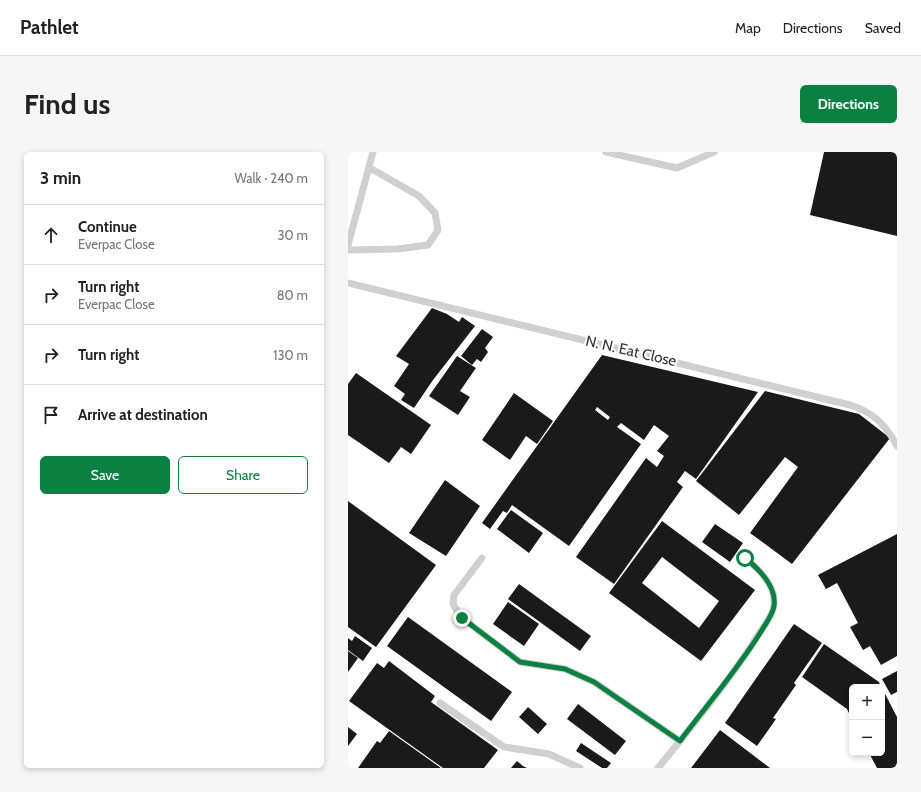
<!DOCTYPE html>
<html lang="en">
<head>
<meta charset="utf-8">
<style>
  :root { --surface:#fff; --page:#f6f6f6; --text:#222; --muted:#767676; --line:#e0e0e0; --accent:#0b8043 }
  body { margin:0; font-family:Cabin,sans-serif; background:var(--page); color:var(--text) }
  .controls { position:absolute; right:12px; bottom:12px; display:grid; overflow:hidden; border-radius:6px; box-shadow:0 2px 6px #0003 }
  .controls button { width:36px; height:36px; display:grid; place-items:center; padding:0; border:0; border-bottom:1px solid var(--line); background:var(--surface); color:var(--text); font:20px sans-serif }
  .stop { position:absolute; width:12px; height:12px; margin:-9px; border:3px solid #0b8043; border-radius:50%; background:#fff }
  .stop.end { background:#0b8043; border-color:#fff; box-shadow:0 1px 4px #0008 }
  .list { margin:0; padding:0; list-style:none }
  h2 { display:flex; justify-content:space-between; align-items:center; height:52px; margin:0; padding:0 16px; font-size:17px }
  h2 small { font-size:13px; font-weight:400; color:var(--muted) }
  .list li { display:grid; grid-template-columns:26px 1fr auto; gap:12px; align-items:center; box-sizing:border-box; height:60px; padding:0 16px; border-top:1px solid var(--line) }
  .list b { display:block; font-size:15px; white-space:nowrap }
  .list p { margin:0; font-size:13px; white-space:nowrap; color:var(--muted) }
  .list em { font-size:13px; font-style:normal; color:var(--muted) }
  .actions { display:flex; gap:8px; padding:12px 16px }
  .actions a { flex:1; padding:9px 0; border:1px solid var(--accent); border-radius:6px; text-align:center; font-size:14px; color:var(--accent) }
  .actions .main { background:var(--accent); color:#fff }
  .icon { flex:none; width:22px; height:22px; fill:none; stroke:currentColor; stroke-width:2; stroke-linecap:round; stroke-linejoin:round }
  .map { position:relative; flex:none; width:549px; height:616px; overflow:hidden; border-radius:6px }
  header { display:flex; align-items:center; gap:24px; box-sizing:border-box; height:56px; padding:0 20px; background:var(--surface); border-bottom:1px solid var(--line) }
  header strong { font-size:19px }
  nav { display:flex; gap:22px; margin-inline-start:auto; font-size:14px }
  .intro { display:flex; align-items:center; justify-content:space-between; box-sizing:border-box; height:96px; padding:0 24px }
  h1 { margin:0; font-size:28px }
  .button { padding:10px 18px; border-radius:6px; background:var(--accent); color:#fff; font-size:14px; font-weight:700 }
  main { display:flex; gap:24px; padding:0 24px }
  aside { flex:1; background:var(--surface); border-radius:6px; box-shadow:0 2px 6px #0003 }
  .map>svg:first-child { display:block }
  .building { fill:#1a1a1a; fill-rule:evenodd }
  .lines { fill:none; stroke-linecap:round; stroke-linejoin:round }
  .lane { stroke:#d0d0d0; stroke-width:7 }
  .route { stroke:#0b8043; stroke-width:5 }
  .labels { text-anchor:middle; stroke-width:4; stroke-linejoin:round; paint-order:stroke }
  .street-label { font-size:15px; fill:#333; stroke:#fff }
</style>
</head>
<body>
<header>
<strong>Pathlet</strong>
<nav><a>Map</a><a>Directions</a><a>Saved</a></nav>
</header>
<div class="intro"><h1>Find us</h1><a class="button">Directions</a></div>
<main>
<aside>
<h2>3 min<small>Walk · 240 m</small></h2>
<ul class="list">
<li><svg class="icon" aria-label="ahead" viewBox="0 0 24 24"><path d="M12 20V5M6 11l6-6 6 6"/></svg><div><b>Continue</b><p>Everpac Close</p></div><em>30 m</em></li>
<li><svg class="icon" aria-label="right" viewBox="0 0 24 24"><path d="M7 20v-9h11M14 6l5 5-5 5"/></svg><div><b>Turn right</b><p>Everpac Close</p></div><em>80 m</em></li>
<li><svg class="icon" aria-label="right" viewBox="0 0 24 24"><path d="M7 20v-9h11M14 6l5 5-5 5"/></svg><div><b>Turn right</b></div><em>130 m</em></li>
<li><svg class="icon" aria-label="arrive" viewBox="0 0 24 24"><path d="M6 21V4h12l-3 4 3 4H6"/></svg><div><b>Arrive at destination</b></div></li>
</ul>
<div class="actions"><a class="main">Save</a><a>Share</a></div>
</aside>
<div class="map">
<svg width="549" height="616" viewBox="0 0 549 616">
  <rect width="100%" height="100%" fill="#fff"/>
  <path class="building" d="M476,0H549V84L462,63Z
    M84,156L99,162L111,170L114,165L127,174L85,228L66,256L53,248L57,242L46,234L61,212L48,204Z
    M134,177L145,185L137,196L140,200L133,210L129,207L124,213L113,204Z
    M254,203L410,240L348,327L337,319L329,330L335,335L266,432L228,405L298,306L309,315L316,304L309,299L321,284L306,273L296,288L273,271L269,275L293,292L221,394L164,353L159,361L155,359L142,377L134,371ZM249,255L262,265L260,268L247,258Z
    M109,204L128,216L112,239L122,245L110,263L81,244Z
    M8,221L83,273L63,302L53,295L41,311L0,283V232Z
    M417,239L511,262L542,286L444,412L402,381L450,315L437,305L391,363L348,329Z
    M166,241L205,269L189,292L178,284L162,308L134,288Z
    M97,328L132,354L98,404L61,381Z
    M0,349L88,413L28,495L0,475Z
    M163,358L195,381L181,401L149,377Z
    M314,369L407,438L353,509L261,441ZM314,405L371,449L351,476L294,431Z
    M367,372L395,391L382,410L354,390Z
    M549,382V504L533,513L522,494L515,498L502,475L510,471L489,431L478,437L470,423Z
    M171,432L243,484L232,499L160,447Z
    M160,450L191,472L176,494L145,472Z
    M60,465L164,540L143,569L39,494Z
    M446,472L474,491L446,531L448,533L425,566L428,567L409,594L377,571Z
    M7,484L24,496L15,509L0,498V486L4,489Z
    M476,492L531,530L533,535H504V567L499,557L454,525Z
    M0,499L10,506L0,520Z
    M41,509L87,544L83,550L150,598L136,616H95L1,549L29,511L36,516Z
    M549,519V540L543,543L534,527Z
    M534,536L549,565V616H529L521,601H534Z
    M230,552L278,589L267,603L219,567Z
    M180,555L199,572L190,582L171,565Z
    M0,575L9,582L0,594Z
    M372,578L422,616H343Z
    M41,579L93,616H10L29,589L32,591Z
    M233,591L263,611L259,616H254L228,599Z
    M169,609L175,614L179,616H163Z"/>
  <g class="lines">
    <path class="lane" d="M258,0L329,16L366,0
      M0,93L25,0
      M0,98L50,97L80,93L90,78L87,61L71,44L22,16
      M0,131L502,253C525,260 538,273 549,294
      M134,406L106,443L105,452L114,466L172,510L217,517L246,530L332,589
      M92,551L156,595L201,602L232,616
      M310,616C345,573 383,527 412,480C417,473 425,463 426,453C428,434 411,417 397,406"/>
  </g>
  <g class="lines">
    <path class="route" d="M114,466L172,510L217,517L246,530L332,589C359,553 390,517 414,478C418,471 425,462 426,454C429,434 411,417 397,406"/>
  </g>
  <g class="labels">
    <g class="street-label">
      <text transform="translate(283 199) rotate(13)" y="5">N. N. Eat Close</text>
    </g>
  </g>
</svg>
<div class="controls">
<button>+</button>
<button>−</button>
</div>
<div class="stop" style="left:397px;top:406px"></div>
<div class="stop end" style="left:114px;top:466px"></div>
</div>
</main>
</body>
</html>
